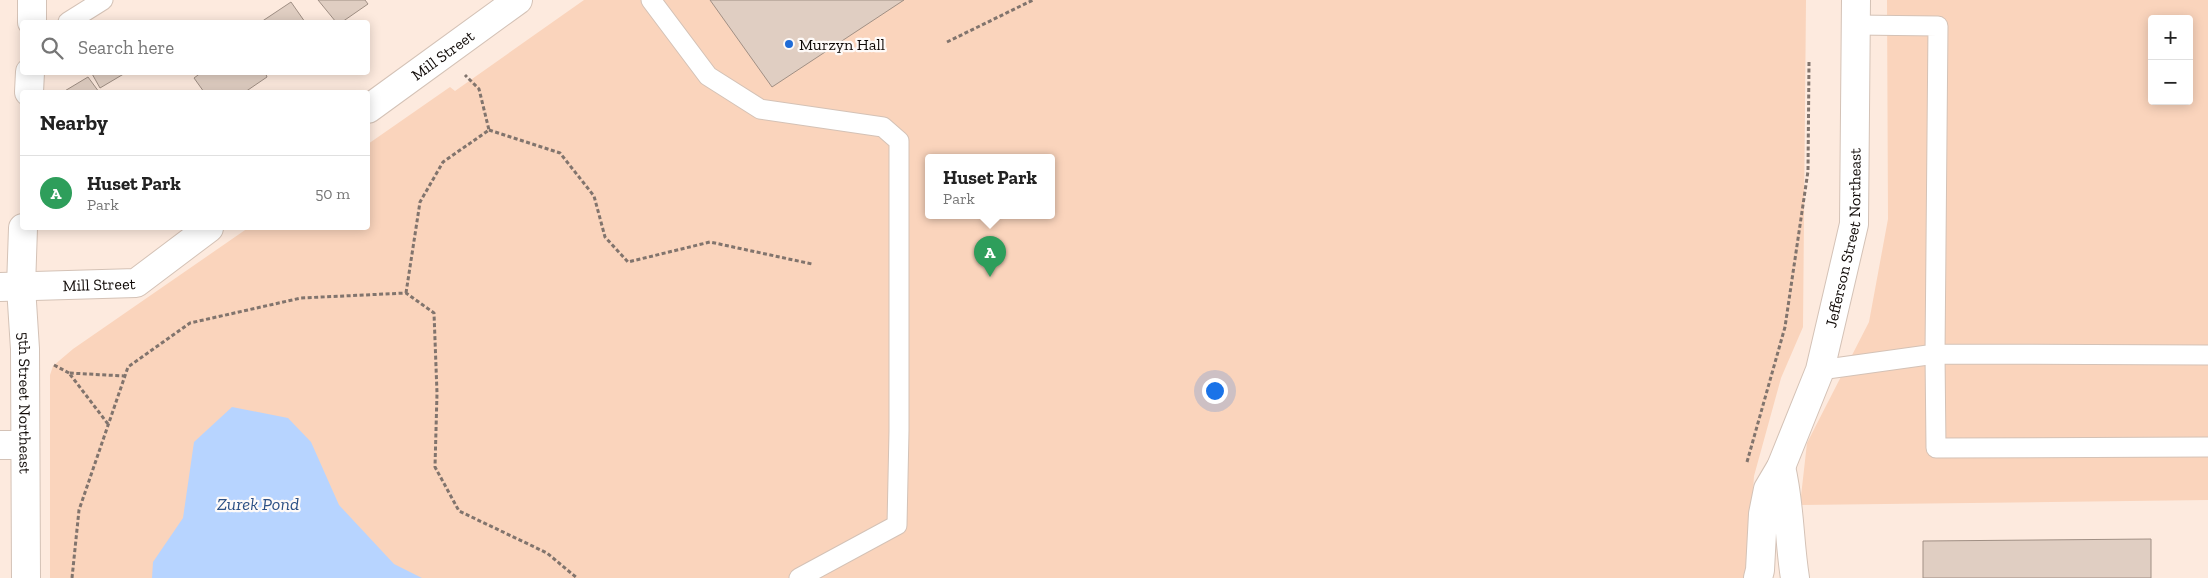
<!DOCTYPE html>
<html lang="en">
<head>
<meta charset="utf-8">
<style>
  :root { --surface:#fff; --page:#f2f2f2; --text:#222; --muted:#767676; --line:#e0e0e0; --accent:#ea580c }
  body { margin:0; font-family:"Zilla Slab",serif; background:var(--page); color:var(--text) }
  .controls { position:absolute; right:15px; top:15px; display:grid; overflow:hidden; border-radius:5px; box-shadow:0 2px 12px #0003 }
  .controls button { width:45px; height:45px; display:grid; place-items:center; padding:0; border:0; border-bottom:1px solid var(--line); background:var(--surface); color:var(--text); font:25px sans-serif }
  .you { position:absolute; left:1214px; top:390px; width:18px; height:18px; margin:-12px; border:4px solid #fff; border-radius:50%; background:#1a73e8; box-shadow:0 0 0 8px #1a73e833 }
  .badge { display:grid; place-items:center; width:32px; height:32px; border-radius:50%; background:var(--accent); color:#fff; font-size:16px; font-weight:700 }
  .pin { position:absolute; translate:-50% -41px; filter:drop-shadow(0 1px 2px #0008) }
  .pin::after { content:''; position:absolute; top:26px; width:18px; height:15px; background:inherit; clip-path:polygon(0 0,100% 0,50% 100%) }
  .popup { position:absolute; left:925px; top:154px; width:130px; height:65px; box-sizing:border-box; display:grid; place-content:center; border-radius:5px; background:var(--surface); filter:drop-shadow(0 1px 4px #0005); font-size:16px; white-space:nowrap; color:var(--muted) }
  .popup b { font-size:19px; color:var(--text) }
  .popup::after { content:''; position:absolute; left:50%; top:100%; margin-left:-10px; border:10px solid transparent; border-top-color:var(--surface) }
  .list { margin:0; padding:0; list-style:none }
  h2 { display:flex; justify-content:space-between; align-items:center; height:65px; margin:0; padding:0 20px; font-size:21px }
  h2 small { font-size:16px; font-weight:400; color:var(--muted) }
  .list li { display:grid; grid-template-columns:32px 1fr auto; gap:15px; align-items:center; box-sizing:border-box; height:75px; padding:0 20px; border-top:1px solid var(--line) }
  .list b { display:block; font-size:19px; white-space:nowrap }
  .list p { margin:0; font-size:16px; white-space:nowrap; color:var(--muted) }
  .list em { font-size:16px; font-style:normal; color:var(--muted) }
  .icon { flex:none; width:28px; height:28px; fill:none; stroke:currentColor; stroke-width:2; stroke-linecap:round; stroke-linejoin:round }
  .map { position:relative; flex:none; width:2208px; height:578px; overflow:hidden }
  .search { position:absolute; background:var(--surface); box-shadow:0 2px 12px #0003; left:20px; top:20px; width:350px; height:55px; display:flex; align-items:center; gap:12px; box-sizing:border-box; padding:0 18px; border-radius:5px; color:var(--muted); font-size:19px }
  .panel { position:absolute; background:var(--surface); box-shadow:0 2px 12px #0003; left:20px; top:90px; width:350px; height:140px; border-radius:5px }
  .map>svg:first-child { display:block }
  .green { fill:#fad4bc; fill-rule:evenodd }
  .water { fill:#b7d4ff }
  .building { fill:#e0cec2; stroke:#a08f84 }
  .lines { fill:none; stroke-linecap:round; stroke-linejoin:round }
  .lane-casing { stroke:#d4c2b6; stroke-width:21 }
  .street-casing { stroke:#d4c2b6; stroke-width:30 }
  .secondary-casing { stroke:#d4c2b6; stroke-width:30 }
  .path { stroke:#81746d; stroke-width:3; stroke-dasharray:4 2.5; stroke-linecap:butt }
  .lane { stroke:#fff; stroke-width:19 }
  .street { stroke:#fff; stroke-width:28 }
  .secondary { stroke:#fff; stroke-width:28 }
  .poi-dot { fill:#1f6bd6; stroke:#fefaf8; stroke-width:2 }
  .labels { text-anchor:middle; stroke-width:4.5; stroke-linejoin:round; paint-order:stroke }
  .poi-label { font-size:16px; fill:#100a07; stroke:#fefaf8; text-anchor:start }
  .street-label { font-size:16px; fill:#100a07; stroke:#fefaf8 }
  .water-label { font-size:18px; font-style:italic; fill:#2c5085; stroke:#fefaf8 }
</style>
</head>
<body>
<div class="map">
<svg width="2208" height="578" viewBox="0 0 2208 578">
  <rect width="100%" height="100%" fill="#fdeade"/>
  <path class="green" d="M584,0H1806L1803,327L1781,378L1754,476L1747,578H50V375L53,366L73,349L248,228H368V144L450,87L455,91ZM929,158H1051V216H929Z
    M1887,0H2208V500L1800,505L1807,443L1869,322L1888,219ZM2152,19H2189V101H2152Z"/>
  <path class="water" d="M232,407L288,418L311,442L339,505L394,564L422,578H152L153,562L183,518L194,442Z"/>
  <path class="building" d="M318,0H365L368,4L342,22H336Z
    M710,0H904L772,87Z
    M291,2L305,22H261Z
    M91,72H127L100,88Z
    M202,72H265L267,77L245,92H204L194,78Z
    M88,77L99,92H63Z
    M2151,539V578H1923V541Z"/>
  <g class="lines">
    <defs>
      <path id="lane" d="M651,0L708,76L760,109L883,127L899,141V431L897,525L799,578
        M68,22L103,0
        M1856,25L1938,26L1935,354L1936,448L2208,447
        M1820,370L1935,354L2208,355"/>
      <g id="street">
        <path d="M32,22V0"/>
        <path d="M29,92L30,72"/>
        <path id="s1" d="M368,109L518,0"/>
        <path id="s2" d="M23,228L21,287L25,349L26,578"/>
        <path id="s3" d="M0,287L136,283L209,228"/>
        <path d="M0,445H25"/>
      </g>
      <g id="secondary">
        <path d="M1781,467C1790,504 1789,541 1795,578"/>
        <path id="s4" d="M1758,578L1760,570L1763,514L1768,489L1781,467L1820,370L1854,224L1856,0"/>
      </g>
    </defs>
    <use href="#lane" class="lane-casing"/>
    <use href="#street" class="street-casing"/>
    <use href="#secondary" class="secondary-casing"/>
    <path class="path" d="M947,42L1033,0
      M489,130L560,153L594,196L605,237L628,262L710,242L812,264
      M406,293L420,202L443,162L489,130L479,89L465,75
      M54,365L69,373
      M108,424L69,373L125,376
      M1747,462L1785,327L1808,171L1809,62
      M72,578L79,510L128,367L190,323L301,298L406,293L434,313L437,393L435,467L459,511L547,553L577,578"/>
    <use href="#lane" class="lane"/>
    <use href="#street" class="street"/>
    <use href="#secondary" class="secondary"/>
  </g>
  <circle class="poi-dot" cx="789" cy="44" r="5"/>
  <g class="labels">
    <g class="poi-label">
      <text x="799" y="50">Murzyn Hall</text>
    </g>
    <g class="street-label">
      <text dy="6" stroke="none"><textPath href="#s1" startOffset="92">Mill Street</textPath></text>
      <text dy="6" stroke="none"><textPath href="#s4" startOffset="355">Jefferson Street Northeast</textPath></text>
      <text dy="6" stroke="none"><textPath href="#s3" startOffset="99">Mill Street</textPath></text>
      <text dy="6" stroke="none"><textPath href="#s2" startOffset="175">5th Street Northeast</textPath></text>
    </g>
    <g class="water-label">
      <text x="258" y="510">Zurek Pond</text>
    </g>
  </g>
</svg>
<div class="controls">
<button>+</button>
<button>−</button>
</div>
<div class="you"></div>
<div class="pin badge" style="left:990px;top:277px;background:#2e9e5b">A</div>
<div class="popup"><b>Huset Park</b>Park</div>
<div class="search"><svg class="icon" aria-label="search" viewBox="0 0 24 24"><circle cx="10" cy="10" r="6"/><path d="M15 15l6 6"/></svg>Search here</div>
<section class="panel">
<h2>Nearby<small></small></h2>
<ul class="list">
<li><span class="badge" style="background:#2e9e5b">A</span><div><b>Huset Park</b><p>Park</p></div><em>50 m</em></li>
</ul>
</section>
</div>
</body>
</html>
